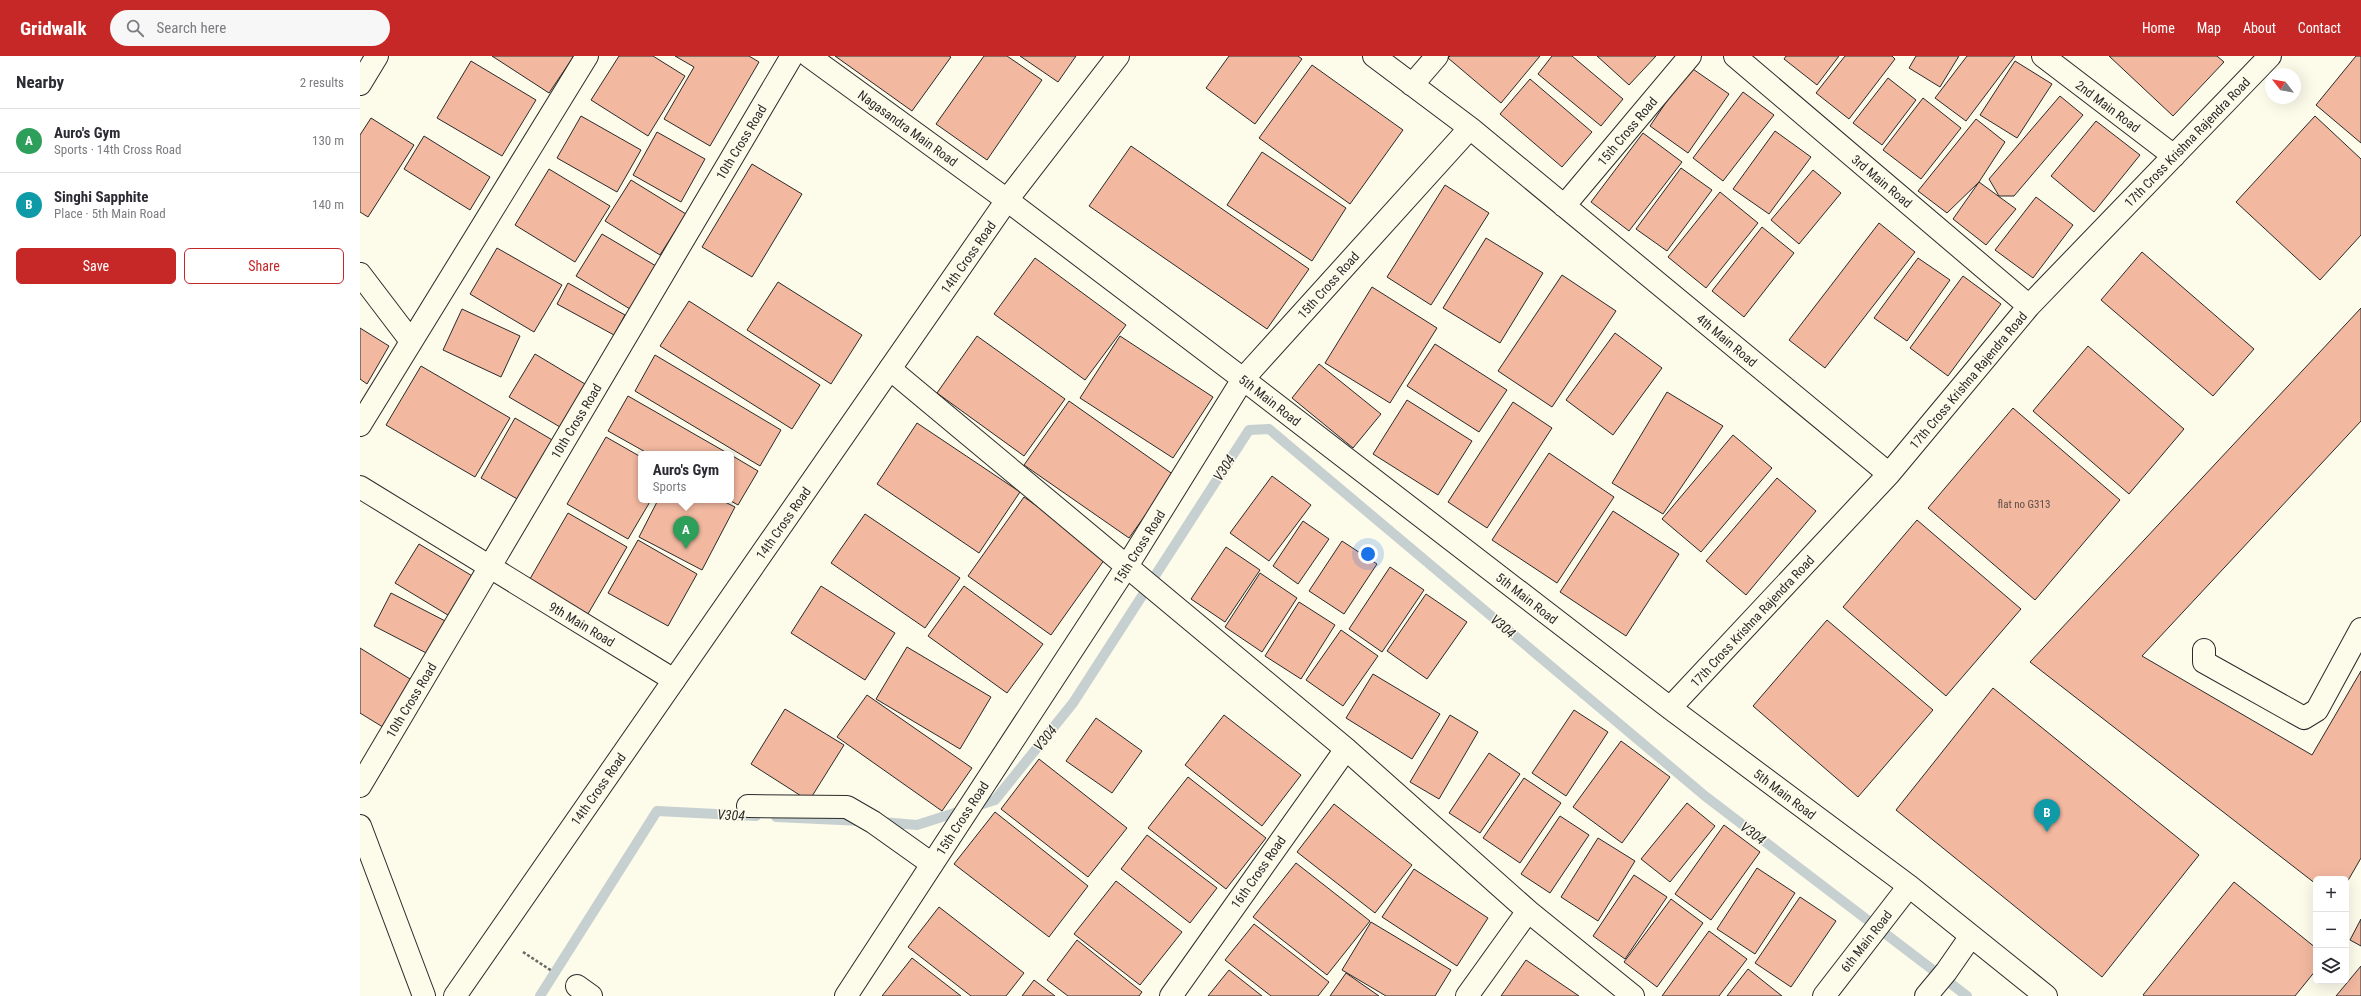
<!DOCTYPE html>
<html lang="en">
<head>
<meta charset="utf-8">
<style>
  :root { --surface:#fff; --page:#f7f7f7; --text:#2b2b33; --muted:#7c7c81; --line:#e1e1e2; --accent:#c62828 }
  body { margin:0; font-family:"Roboto Condensed",sans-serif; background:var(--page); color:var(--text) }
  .controls { position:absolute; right:12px; bottom:12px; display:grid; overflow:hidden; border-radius:6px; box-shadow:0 4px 16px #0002 }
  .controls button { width:36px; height:36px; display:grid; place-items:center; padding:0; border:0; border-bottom:1px solid var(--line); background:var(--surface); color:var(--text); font:20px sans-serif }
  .compass { position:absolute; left:1905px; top:12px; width:36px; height:36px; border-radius:50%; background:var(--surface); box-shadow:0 4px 16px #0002; rotate:301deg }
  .you { position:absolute; left:1008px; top:498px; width:14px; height:14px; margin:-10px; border:3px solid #fff; border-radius:50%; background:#1a73e8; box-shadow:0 0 0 6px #1a73e833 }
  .badge { display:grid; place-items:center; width:26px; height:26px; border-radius:50%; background:var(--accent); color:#fff; font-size:13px; font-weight:700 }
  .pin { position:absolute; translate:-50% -33px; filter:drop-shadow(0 1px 2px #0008) }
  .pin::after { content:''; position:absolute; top:21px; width:14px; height:12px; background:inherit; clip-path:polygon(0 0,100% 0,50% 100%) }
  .popup { position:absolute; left:278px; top:395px; width:96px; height:52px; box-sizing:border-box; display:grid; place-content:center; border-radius:6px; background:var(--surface); filter:drop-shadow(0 1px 3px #0005); font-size:13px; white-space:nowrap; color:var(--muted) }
  .popup b { font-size:15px; color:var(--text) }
  .popup::after { content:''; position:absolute; left:50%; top:100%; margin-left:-8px; border:8px solid transparent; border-top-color:var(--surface) }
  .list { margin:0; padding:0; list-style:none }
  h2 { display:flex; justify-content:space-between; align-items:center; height:52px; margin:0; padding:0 16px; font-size:17px }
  h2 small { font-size:13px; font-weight:400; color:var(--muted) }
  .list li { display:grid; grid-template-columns:26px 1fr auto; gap:12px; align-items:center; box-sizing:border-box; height:64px; padding:0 16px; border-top:1px solid var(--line) }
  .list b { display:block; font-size:15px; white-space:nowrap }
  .list p { margin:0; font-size:13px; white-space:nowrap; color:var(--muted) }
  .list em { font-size:13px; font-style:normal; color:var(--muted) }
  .actions { display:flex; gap:8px; padding:12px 16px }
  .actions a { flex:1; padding:9px 0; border:1px solid var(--accent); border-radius:6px; text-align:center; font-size:14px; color:var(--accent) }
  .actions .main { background:var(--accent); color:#fff }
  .icon { flex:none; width:22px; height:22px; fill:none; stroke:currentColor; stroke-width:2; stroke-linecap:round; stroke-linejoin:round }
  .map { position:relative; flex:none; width:2001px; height:940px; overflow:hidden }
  header { display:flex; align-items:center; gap:24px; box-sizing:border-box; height:56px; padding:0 20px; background:var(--accent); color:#fff }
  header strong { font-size:19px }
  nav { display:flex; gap:22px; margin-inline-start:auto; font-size:14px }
  .search { width:280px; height:36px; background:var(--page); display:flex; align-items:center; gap:10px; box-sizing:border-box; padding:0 14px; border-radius:22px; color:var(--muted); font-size:15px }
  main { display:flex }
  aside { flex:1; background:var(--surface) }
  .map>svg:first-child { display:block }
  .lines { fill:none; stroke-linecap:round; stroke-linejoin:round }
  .stream { stroke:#c7d0d0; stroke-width:10 }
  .building { fill:#f2b8a0; stroke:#2b2b2b }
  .minor-casing { stroke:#2b2b2b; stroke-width:24 }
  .major-casing { stroke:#2b2b2b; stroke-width:24 }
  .path { stroke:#6a6964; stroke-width:2.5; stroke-dasharray:3 2; stroke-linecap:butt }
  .minor { stroke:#fdfbea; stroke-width:22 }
  .major { stroke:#fdfbea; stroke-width:22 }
  .labels { text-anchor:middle; stroke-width:3; stroke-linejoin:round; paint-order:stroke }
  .number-label { font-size:11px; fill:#5d4e48 }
  .street-label { font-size:13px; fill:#2b2b2b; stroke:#fdfbea }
  .water-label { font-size:14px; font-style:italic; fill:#2b2b2b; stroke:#fdfbea }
</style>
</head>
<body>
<header>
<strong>Gridwalk</strong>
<div class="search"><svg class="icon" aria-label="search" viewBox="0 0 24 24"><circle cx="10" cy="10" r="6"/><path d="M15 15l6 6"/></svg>Search here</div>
<nav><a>Home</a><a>Map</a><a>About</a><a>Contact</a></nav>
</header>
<main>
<aside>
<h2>Nearby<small>2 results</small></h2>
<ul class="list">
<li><span class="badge" style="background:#2e9e5b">A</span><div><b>Auro's Gym</b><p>Sports · 14th Cross Road</p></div><em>130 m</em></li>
<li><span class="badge" style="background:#0f9aa8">B</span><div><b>Singhi Sapphite</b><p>Place · 5th Main Road</p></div><em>140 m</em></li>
</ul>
<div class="actions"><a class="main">Save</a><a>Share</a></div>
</aside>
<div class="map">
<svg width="2001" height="940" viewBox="0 0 2001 940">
  <rect width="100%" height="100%" fill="#fdfbea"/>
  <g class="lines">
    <path class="stream" d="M416,761L502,765
      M522,766L557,769L635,744L713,647L889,374L909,373L1345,740L1607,940
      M180,940L297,755L396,760"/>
  </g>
  <path class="building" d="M132,0H214L189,37Z
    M259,0H293L325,20L288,80L231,44Z
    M315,0H389L399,6L350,90L304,63L334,11Z
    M475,0H589L591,1L552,55Z
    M624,0H647L682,24L627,104L576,68Z
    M660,0H716L698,26Z
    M869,0H938L942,3L895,68L846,32Z
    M1090,0H1180L1141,47L1088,2Z
    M1192,0H1212L1263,43L1241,70L1178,18Z
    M1237,0H1296L1269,29Z
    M1426,0H1479L1457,29L1424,3Z
    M1485,0H1532L1535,3L1489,63L1456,37Z
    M1556,0H1599L1580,31L1549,12Z
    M1607,0H1655L1606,65L1575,42Z
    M1749,0H1857L1864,6L1813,60Z
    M1996,0H2001V87L1956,49Z
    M111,5L176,44L142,100L77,62Z
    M1655,5L1692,28L1657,82L1620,59Z
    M952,9L1043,74L990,148L899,82Z
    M1330,11L1369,38L1328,97L1290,70Z
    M1528,22L1556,44L1522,89L1493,67Z
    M1170,23L1232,76L1202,111L1140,58Z
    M1383,36L1414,59L1363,125L1333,102Z
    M1700,40L1723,59L1654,140H1639L1629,123Z
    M1563,42L1601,72L1561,123L1523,94Z
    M221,60L281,94L257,136L197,102Z
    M1955,60L2001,103V179L1960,224L1876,146Z
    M11,62L54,89L8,161L0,156V79Z
    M1616,63L1645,86L1619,126L1587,157L1558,135Z
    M1736,65L1780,99L1734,156L1691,120Z
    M1415,75L1451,101L1409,158L1373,133Z
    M297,76L345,103L321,146L273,119Z
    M1283,77L1322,106L1269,175L1231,146Z
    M64,80L130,121L110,154L44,113Z
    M771,90L949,213L907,273L729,150Z
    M902,96L986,152L952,205L867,149Z
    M392,108L442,138L392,221L342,191Z
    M1321,112L1352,134L1307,195L1276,173Z
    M189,113L250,150L215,206L155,169Z
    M1453,114L1481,137L1439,188L1411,164Z
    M271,124L326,158L300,199L245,165Z
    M1619,126L1656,153L1626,189L1593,163Z
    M1085,129L1129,157L1071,249L1027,221Z
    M1360,136L1398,167L1346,232L1308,201Z
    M1676,141L1713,169L1673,222L1635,194Z
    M1519,167L1555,196L1465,312L1429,284Z
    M1402,171L1434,197L1384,261L1352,235Z
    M242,178L296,210L270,253L216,220Z
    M1126,182L1183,217L1140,287L1083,252Z
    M137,192L202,229L174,276L110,238Z
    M1782,196L1894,293L1853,340L1741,244Z
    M675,202L766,269L725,324L634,258Z
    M1558,202L1590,224L1547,285L1514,262Z
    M1202,219L1256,255L1192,351L1138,315Z
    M1603,220L1641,248L1588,320L1550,292Z
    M418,226L502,279L471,328L387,274Z
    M208,227L265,259L254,279L197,248Z
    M1012,231L1077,272L1030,347L965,307Z
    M329,245L460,329L432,373L300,290Z
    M2001,252V365L1782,600L1952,699L2001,615V802L1986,828V823H1956V828L1670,606Z
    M102,253L160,280L141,321L83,294Z
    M0,272L29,290L7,328L0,323Z
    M1255,277L1302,312L1253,379L1206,344Z
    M617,280L705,343L664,400L577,337Z
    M760,280L853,341L813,402L720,342Z
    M1075,288L1147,334L1119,376L1047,330Z
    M1728,290L1824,373L1769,438L1673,355Z
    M175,298L225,328L200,371L149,341Z
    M295,299L421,374L400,410L275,335Z
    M959,308L1021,358L993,392L932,342Z
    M61,310L150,362L115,421L26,369Z
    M1307,336L1363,370L1303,458L1252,427Z
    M268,340L369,398H289L248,375Z
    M1047,344L1112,385L1078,439L1013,398Z
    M709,345L814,419L769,482L664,409Z
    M1153,346L1192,372L1127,472L1088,446Z
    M1653,352L1760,444L1675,544L1568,452Z
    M155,362L194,385L159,444L121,422Z
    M557,367L660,436L619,497L517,428Z
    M1373,379L1412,412L1341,496L1302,463Z
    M246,381L281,401V444H291L268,483L207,448Z
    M1189,397L1254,441L1197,527L1132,484Z
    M371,399L398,415L378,449L369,444H371Z
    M912,420L951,449L909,505L870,477Z
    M1417,422L1456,455L1386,539L1346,505Z
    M664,441L747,500L691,579L608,520Z
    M298,444H361L375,451L342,514L279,481Z
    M1253,455L1319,498L1266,580L1200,536Z
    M208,457L267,491L225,563L167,528Z
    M505,458L600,522L565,572L471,507Z
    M1557,464L1661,553L1586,640L1483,551Z
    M943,465L969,483L938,528L913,510Z
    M278,484L337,518L308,570L248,537Z
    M982,485L1017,508L984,558L949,535Z
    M59,488L119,524L96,564L35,527Z
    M866,491L900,514L865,566L831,543Z
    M1030,511L1064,534L1022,596L989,573Z
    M900,517L937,542L902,596L865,571Z
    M461,530L535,577L505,624L431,577Z
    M604,530L683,588L647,637L568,580Z
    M31,537L91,568L74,601L14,570Z
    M1066,538L1107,566L1067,623L1027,595Z
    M939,546L975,569L941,623L905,600Z
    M1467,564L1573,654L1498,741L1393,650Z
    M981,574L1018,600L983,650L946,624Z
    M547,591L631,641L600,693L516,643Z
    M0,592L55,626L26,673L0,657Z
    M1013,618L1080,658L1052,703L986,662Z
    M1633,632L1839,799L1742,921L1536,754Z
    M507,639L612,712L582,755L477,681Z
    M425,653L484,689L449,745L391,708Z
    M1214,654L1248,676L1206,740L1172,717Z
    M864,659L941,719L902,770L825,709Z
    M1090,659L1118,676L1079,743L1050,726Z
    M736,662L782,695L752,737L706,705Z
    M1261,685L1310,721L1262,787L1213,751Z
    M1129,697L1160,718L1120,777L1089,757Z
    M679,703L767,772L728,821L641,753Z
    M828,721L906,782L866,833L788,772Z
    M1164,722L1201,747L1160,807L1123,782Z
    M1327,747L1355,770L1310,826L1281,803Z
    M974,748L1052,809L1015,857L937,796Z
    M635,756L728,830L689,881L594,808Z
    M1200,760L1229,779L1190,837L1161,818Z
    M1364,769L1400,796L1351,864L1315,838Z
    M787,779L857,832L830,867L761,813Z
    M1238,782L1275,805L1238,865L1201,841Z
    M936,807L1010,865L967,919L893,861Z
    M1397,812L1435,837L1395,898L1357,873Z
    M1054,813L1128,862L1097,910L1022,861Z
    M1274,819L1307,841L1265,903L1233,880Z
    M756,825L822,876L780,929L714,878Z
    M1874,826L1956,892V914L1935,940H1785L1783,939Z
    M1440,841L1476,865L1431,931L1395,907Z
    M1311,843L1343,867L1297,931L1264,906Z
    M579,851L664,917L646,940H611L548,891Z
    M2001,863V890L1990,884Z
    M1011,866L1091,914L1075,940H1026L982,914Z
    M894,868L969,926L958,940H911L865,904Z
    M1349,875L1387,903L1359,940H1302Z
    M717,884L782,936L779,940H708L687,924Z
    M552,902L601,940H522Z
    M1166,904L1219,940H1141Z
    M2001,910V940H1976Z
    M1388,913L1422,940H1367Z
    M869,914L902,940H848Z
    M986,917L1019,940H970Z
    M674,924L695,940H662Z"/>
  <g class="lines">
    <defs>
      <path id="minor" d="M449,0L647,144L883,323L1310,652L1549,830L1686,940
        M1014,0L1110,72L1529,418
        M1375,0L1669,250
        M1683,0L1814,100
        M0,28L17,0
        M1052,29L1077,0
        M1204,150L1330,0
        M0,218L51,285
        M530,313L986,693L1168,855L1273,940
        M0,369L227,0
        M0,431L314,624
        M1844,594V606L1944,662L1957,654L2001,573
        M1310,652L1529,418L1669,250L1910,0
        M0,730L432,0
        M388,750L487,751L513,766L572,808
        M0,770L64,940
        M217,930L231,940
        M486,940L767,510L883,323L1110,72
        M811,940L986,693
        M1107,940L1168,855
        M1464,940L1549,830
        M1566,940L1586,916L1611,880"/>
      <path id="major" d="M95,940L647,144L758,0"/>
    </defs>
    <use href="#minor" class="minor-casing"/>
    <use href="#major" class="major-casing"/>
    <path class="path" d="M163,896L192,915"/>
    <use href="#minor" class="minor"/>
    <use href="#major" class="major"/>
  </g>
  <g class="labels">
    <g class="number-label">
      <text x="1664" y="452">flat no G313</text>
    </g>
    <g class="street-label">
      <text transform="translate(1748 50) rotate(37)" y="5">2nd Main Road</text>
      <text transform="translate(548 72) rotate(36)" y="5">Nagasandra Main Road</text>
      <text transform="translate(1267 75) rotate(-50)" y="5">15th Cross Road</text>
      <text transform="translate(381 86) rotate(-59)" y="5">10th Cross Road</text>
      <text transform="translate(1827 86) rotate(-46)" y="5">17th Cross Krishna Rajendra Road</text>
      <text transform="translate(1522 125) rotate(40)" y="5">3rd Main Road</text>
      <text transform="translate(608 201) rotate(-55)" y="5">14th Cross Road</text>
      <text transform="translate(968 229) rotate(-48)" y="5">15th Cross Road</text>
      <text transform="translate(1367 284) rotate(40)" y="5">4th Main Road</text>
      <text transform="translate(1608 324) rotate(-50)" y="5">17th Cross Krishna Rajendra Road</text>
      <text transform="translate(910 344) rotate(38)" y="5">5th Main Road</text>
      <text transform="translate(216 365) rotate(-59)" y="5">10th Cross Road</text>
      <text transform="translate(423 467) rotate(-55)" y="5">14th Cross Road</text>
      <text transform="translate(779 491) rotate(-58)" y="5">15th Cross Road</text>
      <text transform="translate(1167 542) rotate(38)" y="5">5th Main Road</text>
      <text transform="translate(1392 565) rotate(-47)" y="5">17th Cross Krishna Rajendra Road</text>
      <text transform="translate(222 568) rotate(31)" y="5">9th Main Road</text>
      <text transform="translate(51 644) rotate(-59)" y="5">10th Cross Road</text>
      <text transform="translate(238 733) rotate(-55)" y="5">14th Cross Road</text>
      <text transform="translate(1425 738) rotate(37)" y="5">5th Main Road</text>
      <text transform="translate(602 762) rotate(-57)" y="5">15th Cross Road</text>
      <text transform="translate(898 816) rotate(-55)" y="5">16th Cross Road</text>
      <text transform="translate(1506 885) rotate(-52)" y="5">6th Main Road</text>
    </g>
    <g class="water-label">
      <text transform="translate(864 412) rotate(-57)" y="5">V304</text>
      <text transform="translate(1143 570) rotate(40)" y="5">V304</text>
      <text transform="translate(685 682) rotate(-51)" y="5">V304</text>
      <text transform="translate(371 759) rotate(3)" y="5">V304</text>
      <text transform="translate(1393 777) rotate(37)" y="5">V304</text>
    </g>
  </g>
</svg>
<div class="controls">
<button>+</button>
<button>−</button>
<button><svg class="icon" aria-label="layers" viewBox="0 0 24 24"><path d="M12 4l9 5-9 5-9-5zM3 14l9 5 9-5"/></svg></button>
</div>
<svg class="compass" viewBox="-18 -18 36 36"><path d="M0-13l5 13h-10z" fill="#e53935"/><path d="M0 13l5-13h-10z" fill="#7c7c81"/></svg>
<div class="you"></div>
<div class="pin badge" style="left:326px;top:493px;background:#2e9e5b">A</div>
<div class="popup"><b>Auro's Gym</b>Sports</div>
<div class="pin badge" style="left:1687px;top:776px;background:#0f9aa8">B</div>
</div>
</main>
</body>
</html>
